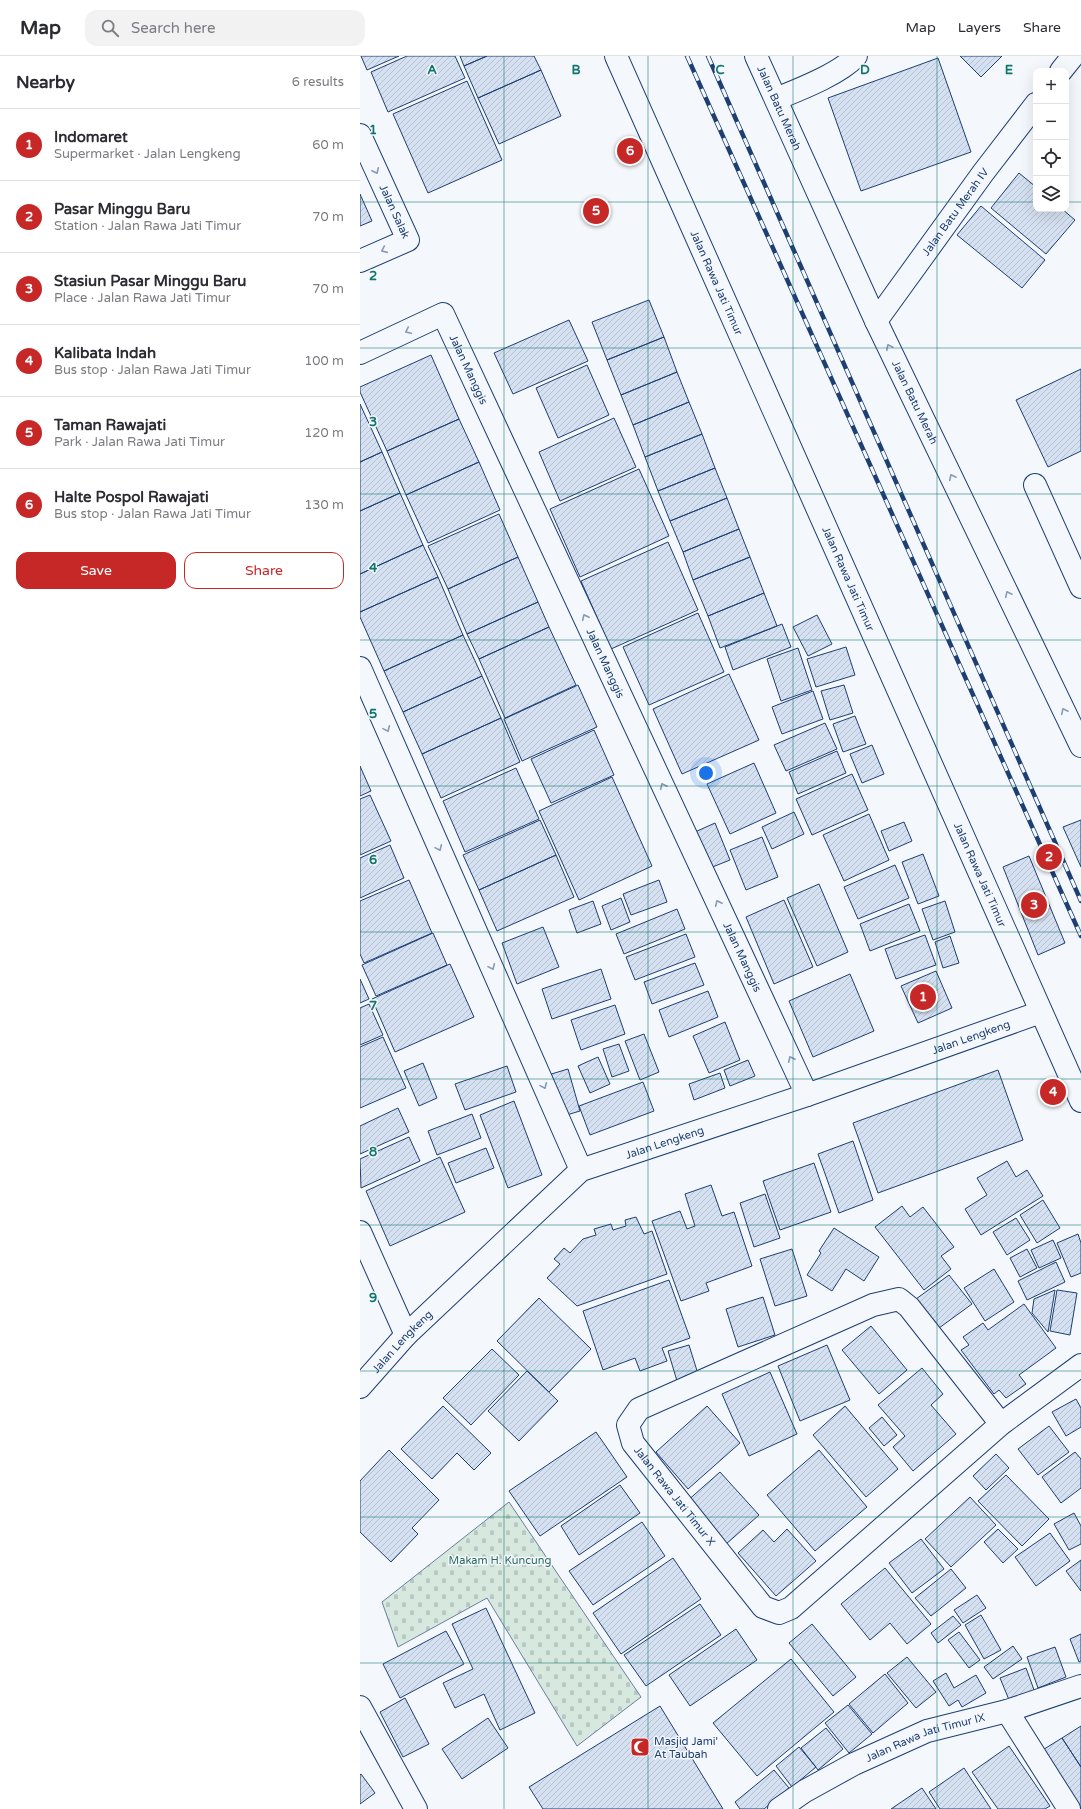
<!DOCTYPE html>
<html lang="en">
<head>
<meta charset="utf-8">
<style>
  :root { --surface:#fff; --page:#f2f2f3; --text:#2b2b33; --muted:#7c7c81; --line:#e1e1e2; --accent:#c62828 }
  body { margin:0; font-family:"Varela Round",sans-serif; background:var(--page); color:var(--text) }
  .controls { position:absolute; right:12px; top:12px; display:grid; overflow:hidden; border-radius:8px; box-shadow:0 4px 16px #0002 }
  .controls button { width:36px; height:36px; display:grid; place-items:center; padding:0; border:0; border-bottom:1px solid var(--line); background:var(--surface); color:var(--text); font:20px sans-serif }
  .you { position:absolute; left:346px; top:717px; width:14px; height:14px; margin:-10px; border:3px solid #fff; border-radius:50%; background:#1a73e8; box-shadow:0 0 0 6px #1a73e833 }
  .badge { display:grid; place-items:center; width:26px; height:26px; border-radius:50%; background:var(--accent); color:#fff; font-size:13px; font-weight:700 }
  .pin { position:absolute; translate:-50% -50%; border:2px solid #fff; box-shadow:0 1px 4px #0006 }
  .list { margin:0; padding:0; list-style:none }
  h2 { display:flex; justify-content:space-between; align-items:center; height:52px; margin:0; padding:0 16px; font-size:17px }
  h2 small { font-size:13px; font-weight:400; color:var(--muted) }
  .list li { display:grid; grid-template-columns:26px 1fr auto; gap:12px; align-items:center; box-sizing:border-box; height:72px; padding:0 16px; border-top:1px solid var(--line) }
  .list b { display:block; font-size:15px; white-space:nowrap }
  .list p { margin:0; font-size:13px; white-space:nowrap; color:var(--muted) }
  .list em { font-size:13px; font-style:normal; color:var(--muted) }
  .actions { display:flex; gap:8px; padding:12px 16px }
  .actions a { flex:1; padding:9px 0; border:1px solid var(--accent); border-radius:12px; text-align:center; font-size:14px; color:var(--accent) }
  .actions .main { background:var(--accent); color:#fff }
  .icon { flex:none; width:22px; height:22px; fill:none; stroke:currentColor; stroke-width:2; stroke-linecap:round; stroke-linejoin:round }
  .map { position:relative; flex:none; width:721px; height:1753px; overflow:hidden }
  header { display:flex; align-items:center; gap:24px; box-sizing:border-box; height:56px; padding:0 20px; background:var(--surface); border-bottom:1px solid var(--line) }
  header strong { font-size:19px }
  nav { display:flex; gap:22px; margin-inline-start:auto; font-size:14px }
  .search { width:280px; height:36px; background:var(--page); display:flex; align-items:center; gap:10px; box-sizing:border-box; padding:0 14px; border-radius:12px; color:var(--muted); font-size:15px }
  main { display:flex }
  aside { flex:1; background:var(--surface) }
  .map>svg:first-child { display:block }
  .cemetery { fill:url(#cemetery-stones); stroke:#687fa3 }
  .building { fill:url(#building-hatch); stroke:#1d3f73 }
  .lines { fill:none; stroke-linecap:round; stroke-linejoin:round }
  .minor-casing { stroke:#1d3f73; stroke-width:24 }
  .major-casing { stroke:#1d3f73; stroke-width:24 }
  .minor { stroke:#f4f7fb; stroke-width:22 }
  .major { stroke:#f4f7fb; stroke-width:22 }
  .rail-casing { stroke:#1d3f73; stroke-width:4.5 }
  .rail { stroke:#f4f7fb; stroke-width:3; stroke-dasharray:9; stroke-linecap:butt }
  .oneway { stroke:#889bb7 }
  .grid { fill:none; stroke:#0f766e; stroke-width:1; stroke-opacity:0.55 }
  .labels { text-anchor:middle; stroke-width:3; stroke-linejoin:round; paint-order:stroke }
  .street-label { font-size:11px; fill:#1d3f73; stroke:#f4f7fb }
  .park-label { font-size:11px; fill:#2c6c60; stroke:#f4f7fb }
  .poi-label { font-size:11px; fill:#1d3f73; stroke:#f4f7fb; text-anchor:start }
  .grid-label { font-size:13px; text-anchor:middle; font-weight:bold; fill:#0f766e; stroke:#f4f7fb; stroke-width:3; stroke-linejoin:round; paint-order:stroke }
</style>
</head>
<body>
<header>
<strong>Map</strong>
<div class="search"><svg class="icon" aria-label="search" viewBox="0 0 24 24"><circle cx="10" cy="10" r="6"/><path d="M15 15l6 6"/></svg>Search here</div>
<nav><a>Map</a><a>Layers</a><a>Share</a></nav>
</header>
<main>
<aside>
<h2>Nearby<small>6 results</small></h2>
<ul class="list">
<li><span class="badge">1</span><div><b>Indomaret</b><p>Supermarket · Jalan Lengkeng</p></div><em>60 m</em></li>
<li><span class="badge">2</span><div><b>Pasar Minggu Baru</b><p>Station · Jalan Rawa Jati Timur</p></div><em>70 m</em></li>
<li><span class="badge">3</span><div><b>Stasiun Pasar Minggu Baru</b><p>Place · Jalan Rawa Jati Timur</p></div><em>70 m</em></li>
<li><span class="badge">4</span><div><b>Kalibata Indah</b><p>Bus stop · Jalan Rawa Jati Timur</p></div><em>100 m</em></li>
<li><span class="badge">5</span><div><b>Taman Rawajati</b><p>Park · Jalan Rawa Jati Timur</p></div><em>120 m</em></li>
<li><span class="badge">6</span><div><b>Halte Pospol Rawajati</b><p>Bus stop · Jalan Rawa Jati Timur</p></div><em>130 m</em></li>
</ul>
<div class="actions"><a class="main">Save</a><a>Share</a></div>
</aside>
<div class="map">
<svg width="721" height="1753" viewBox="0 0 721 1753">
  <defs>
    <pattern id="cemetery-stones" width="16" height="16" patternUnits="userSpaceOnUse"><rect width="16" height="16" fill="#d7e8df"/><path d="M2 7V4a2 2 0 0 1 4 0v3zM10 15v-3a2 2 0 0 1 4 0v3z" fill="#b8c8c3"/></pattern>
    <pattern id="building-hatch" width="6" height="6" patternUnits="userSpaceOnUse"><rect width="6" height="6" fill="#d5e0f0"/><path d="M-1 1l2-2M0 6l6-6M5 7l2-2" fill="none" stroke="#b6c1d1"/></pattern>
  </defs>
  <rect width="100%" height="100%" fill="#f4f7fb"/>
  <path class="cemetery" d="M149,1446L281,1641L217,1690L127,1542L38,1591L22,1546Z"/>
  <path class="building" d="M1,0H39L7,14Z
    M47,0H95L105,22L28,56L11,16Z
    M100,0H127L104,10Z
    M127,0H174L181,14L118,42L104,10Z
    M600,0H642L621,21Z
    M578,2L611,96L501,135L468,42Z
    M181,14L201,60L139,88L118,42Z
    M107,25L142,104L68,137L33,58Z
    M659,117L676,131V153H702L715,164L686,198L631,152Z
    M0,138L12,165L0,170Z
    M621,150L685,204L662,232L597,179Z
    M289,244L304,281L247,304L232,266Z
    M209,264L228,305L153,338L134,297Z
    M304,281L317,316L261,339L247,304Z
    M71,299L99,363L27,395L0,336V331Z
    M227,309L249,359L198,382L176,332Z
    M721,313V395L688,411L656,344Z
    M317,316L329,346L273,369L261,339Z
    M329,346L342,378L285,401L273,369Z
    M0,348L22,396L0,406Z
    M254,362L276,411L200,445L179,396Z
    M99,363L119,406L46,439L27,395Z
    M342,378L355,412L298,435L285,401Z
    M22,396L40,437L0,455V406Z
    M119,406L140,454L68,487L46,439Z
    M355,412L367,442L310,465L298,435Z
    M279,413L309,480L220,521L190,453Z
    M40,437L63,489L0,518V455Z
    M367,442L379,473L323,496L310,465Z
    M139,458L158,501L88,533L68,490Z
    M379,473L390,501L333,524L323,496Z
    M308,486L338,554L251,593L221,525Z
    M63,489L78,521L0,556V518Z
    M158,501L178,546L107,578L88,533Z
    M390,501L404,537L348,560L333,524Z
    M78,521L103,579L24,615L0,561V556Z
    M404,537L417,570L360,592L348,560Z
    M178,546L189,571L119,603L107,578Z
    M338,557L364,616L289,649L263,591Z
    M457,559L472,588L448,600L433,571Z
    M422,568L431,591L373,614L365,591Z
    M189,571L216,629L145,662L119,603Z
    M103,579L122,620L43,656L24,615Z
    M486,591L495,619L456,631L447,603Z
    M438,592L452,634L421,645L407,603Z
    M369,618L399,684L322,718L293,653Z
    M122,620L141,662L62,698L43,656Z
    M218,629L237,671L162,705L144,663Z
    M484,629L493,657L470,664L461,635Z
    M453,635L463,663L422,678L412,651Z
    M495,660L506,688L483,696L473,668Z
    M141,662L160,706L81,742L62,698Z
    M465,667L477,693L426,715L414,689Z
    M234,674L254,719L191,747L171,703Z
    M512,689L524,718L502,727L490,698Z
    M477,695L486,717L438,738L429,716Z
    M394,707L416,757L370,778L347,728Z
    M0,710L11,735L0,740Z
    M156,712L179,763L105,796L83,745Z
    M492,718L508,754L452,779L436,743Z
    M252,721L292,810L219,844L179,755Z
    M10,739L31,785L0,799V743Z
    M434,756L444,778L412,793L402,771Z
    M509,758L529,804L484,825L463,779Z
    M180,764L196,799L119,834L103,799Z
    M721,764V811L703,771Z
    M544,766L552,785L529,795L521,775Z
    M355,767L370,804L350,812L335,776Z
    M402,781L418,821L386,834L370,794Z
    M30,789L44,822L0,842V802Z
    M563,798L579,840L558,848L542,806Z
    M196,799L214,841L137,875L119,834Z
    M669,800L705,887L678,899L643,811Z
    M535,809L549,842L498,863L484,831Z
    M49,824L72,877L4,907L0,898V845Z
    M299,824L307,846L271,859L263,838Z
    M459,828L488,896L457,910L427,842Z
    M261,842L270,866L251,874L242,850Z
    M424,844L453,911L414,928L386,861Z
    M233,845L241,868L217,877L209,854Z
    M585,845L595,876L573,884L562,853Z
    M549,848L560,875L510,895L500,868Z
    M317,853L325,873L264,898L256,878Z
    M183,871L199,911L157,928L142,887Z
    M73,877L87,909L16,940L2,909Z
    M326,878L335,901L275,924L266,901Z
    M565,879L576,909L536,923L525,893Z
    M590,880L599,907L583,912L575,886Z
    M335,907L344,929L292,948L284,926Z
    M90,908L114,961L35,996L12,943Z
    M241,913L251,943L192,963L182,933Z
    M576,915L592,952L558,967L541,930Z
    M490,918L514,975L453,1001L429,945Z
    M0,923L9,943L0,947Z
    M348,935L358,961L309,981L299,954Z
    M9,948L23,979L0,989V952Z
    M255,949L265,978L221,994L211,964Z
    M365,966L380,1004L349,1017L333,980Z
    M284,978L299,1016L280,1024L265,985Z
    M23,981L46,1032L0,1052V991Z
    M259,988L269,1015L252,1021L243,993Z
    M238,1001L250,1028L230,1037L218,1010Z
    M388,1004L395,1020L370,1030L364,1014Z
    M63,1007L77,1042L59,1050L44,1015Z
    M147,1010L156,1036L105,1054L95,1028Z
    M208,1013L220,1055L200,1061L188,1019Z
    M638,1014L663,1084L518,1137L493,1067Z
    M360,1017L365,1032L334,1044L329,1028Z
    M283,1026L294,1055L230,1079L219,1050Z
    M154,1045L182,1119L148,1132L120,1059Z
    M38,1052L49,1076L0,1098V1070Z
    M112,1058L121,1082L77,1099L68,1075Z
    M49,1081L60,1105L1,1132L0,1103Z
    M493,1085L513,1144L479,1157L458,1098Z
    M126,1092L134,1112L96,1127L88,1107Z
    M80,1101L105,1156L30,1190L6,1135Z
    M647,1105L656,1121L667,1114L683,1140L621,1179L605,1153L627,1139L617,1122Z
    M454,1107L471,1156L420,1174L403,1125Z
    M351,1129L362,1160L374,1156L392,1210L346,1227L349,1235L321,1245L292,1165L320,1155L327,1173L335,1170L325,1138Z
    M405,1138L420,1182L394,1191L380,1147Z
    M683,1144L700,1172L677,1187L660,1159Z
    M542,1150L550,1161L563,1151L594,1191L581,1200L591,1213L564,1234L515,1171Z
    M276,1161L284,1178L292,1175L307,1218L217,1250L187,1222L200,1208L194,1203L204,1192L210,1197L223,1183L236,1179L234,1173L251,1168L253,1174L266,1170L265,1164Z
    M656,1162L670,1184L647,1199L633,1176Z
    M474,1172L519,1201L504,1225L486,1213L472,1235L447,1219L461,1197L459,1195Z
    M718,1178L721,1187V1217L711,1221L697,1187Z
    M693,1184L701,1202L679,1212L671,1194Z
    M432,1193L447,1240L415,1250L400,1203Z
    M667,1193L677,1212L660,1221L650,1202Z
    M696,1206L705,1226L667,1244L658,1225Z
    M634,1213L654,1246L625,1265L604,1232Z
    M589,1219L612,1248L579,1272L556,1243Z
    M309,1224L330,1282L302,1292L307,1305L280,1315L275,1302L243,1314L223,1255Z
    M695,1234L688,1276L672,1257L674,1243Z
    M697,1234L717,1237L710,1279L690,1275Z
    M403,1241L415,1279L378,1291L366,1253Z
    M179,1242L231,1293L189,1336L137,1285Z
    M664,1248L696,1292L659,1319L666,1328L646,1342L639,1334L634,1338L601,1294L609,1289L603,1281L623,1267L628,1274Z
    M511,1270L547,1314L519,1338L482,1294Z
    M329,1289L338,1318L317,1325L308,1295Z
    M467,1289L490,1344L440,1365L418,1310Z
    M132,1293L159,1319L111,1369L83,1342Z
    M562,1312L583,1338L571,1349L596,1378L553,1415L533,1391L545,1380L518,1349Z
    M167,1315L198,1345L159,1385L128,1355Z
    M410,1316L437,1378L389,1400L362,1338Z
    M716,1343L721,1352V1371L706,1380L692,1356Z
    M83,1350L131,1397L114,1414L97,1397L72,1423L41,1393Z
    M347,1350L380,1387L328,1433L296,1396Z
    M485,1350L538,1413L506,1441L453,1379Z
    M522,1361L537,1379L524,1390L509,1372Z
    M689,1370L709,1396L678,1419L658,1393Z
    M236,1376L267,1421L180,1480L149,1435Z
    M29,1394L79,1444L52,1472L58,1478L31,1506L0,1476V1425Z
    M459,1394L507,1451L455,1495L407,1439Z
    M715,1396L721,1403V1432L701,1447L682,1421Z
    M636,1398L649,1412L626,1434L613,1420Z
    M360,1416L399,1459L365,1489L326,1446Z
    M646,1419L689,1463L662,1490L618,1445Z
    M260,1429L280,1457L219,1499L201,1470Z
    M610,1441L636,1469L591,1511L565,1483Z
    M714,1457L721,1470V1488L709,1494L694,1468Z
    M282,1466L305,1500L233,1549L209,1515Z
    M427,1473L456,1505L416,1540L378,1497L403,1474L414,1486Z
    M638,1473L658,1493L643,1507L624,1486Z
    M690,1477L710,1505L676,1530L655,1501Z
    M561,1483L584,1513L552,1537L529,1507Z
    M313,1502L341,1543L261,1598L233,1557Z
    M721,1504V1535L706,1515Z
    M525,1512L571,1568L547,1588L530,1567L510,1584L481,1548Z
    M591,1513L606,1532L571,1560L555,1542Z
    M617,1539L626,1552L603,1567L594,1554Z
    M340,1548L361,1579L286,1630L264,1599Z
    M126,1552L175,1657L140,1674L124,1638L95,1652L83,1627L113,1613L92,1568Z
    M621,1559L641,1594L624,1603L605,1569Z
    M593,1560L601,1569L578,1587L571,1577Z
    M452,1568L496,1621L473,1640L429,1587Z
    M376,1573L397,1604L330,1650L309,1619Z
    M86,1575L104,1608L40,1642L23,1608Z
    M599,1576L620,1604L609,1612L588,1584Z
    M721,1578V1605L719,1606L710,1583Z
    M653,1590L662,1603L633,1623L624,1611Z
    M695,1591L706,1621L678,1632L667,1601Z
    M547,1601L576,1636L556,1652L527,1617Z
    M431,1603L474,1656L397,1720L353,1667Z
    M666,1612L677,1642L652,1651L640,1622Z
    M586,1617L594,1632L616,1619L626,1637L602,1651L598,1644L589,1650L573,1625Z
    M525,1618L548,1647L513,1677L489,1648Z
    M45,1642L69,1688L43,1701L20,1656Z
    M488,1649L512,1678L489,1697L465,1667Z
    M300,1650L363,1753H183L169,1731Z
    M128,1662L148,1692L102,1723L82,1693Z
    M721,1670V1711L702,1682Z
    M466,1672L483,1693L458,1714L441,1692Z
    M702,1682L721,1711V1753H717L681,1695Z
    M649,1690L690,1750L685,1753H638L612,1716Z
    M439,1691L456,1711L432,1731L416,1710Z
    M604,1712L631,1753H580L569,1736Z
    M414,1714L429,1732L404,1753H380L375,1746Z
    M1,1718L15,1737L0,1748V1719Z
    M562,1732L576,1753H531Z"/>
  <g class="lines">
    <defs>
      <g id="minor">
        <path id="s1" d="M396,0L516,265L721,690"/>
        <path d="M701,15L713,0"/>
        <path d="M416,43C438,34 480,18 496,0"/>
        <path id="s2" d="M0,79L48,184L0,205"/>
        <path id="s3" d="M516,265L623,117L676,48"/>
        <path id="s4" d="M0,297L83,258L447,1039"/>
        <path d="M675,429L721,531"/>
        <path d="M0,612L221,1114"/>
        <path d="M0,1176L46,1279"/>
        <path id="s5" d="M0,1331L46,1279L221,1114L447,1039L681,956"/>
        <path id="s6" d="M641,1368L549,1251L539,1243L513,1249L279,1353L268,1369L273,1387L403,1551L419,1557L431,1552L641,1368L721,1309"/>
        <path d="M0,1651L56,1753"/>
        <path d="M647,1655L709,1753"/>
        <path id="s7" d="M419,1753L445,1735L494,1708L567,1675L647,1655L721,1630"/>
      </g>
      <g id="major">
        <path id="s8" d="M256,0L721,1045"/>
      </g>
    </defs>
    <use href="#minor" class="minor-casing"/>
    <use href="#major" class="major-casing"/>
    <use href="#minor" class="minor"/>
    <use href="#major" class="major"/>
    <defs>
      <path id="rail" d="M327,0L721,880
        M348,0L721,845"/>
    </defs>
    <use href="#rail" class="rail-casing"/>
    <use href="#rail" class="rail"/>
  </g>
  <defs><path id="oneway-chevron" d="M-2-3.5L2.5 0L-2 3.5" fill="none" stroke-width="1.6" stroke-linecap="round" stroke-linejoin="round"/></defs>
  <g class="oneway">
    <use href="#oneway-chevron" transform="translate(16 115) rotate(65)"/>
    <use href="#oneway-chevron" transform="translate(24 194) rotate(156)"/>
    <use href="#oneway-chevron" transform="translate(48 275) rotate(155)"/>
    <use href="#oneway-chevron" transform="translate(529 291) rotate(-116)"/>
    <use href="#oneway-chevron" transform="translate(592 421) rotate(-116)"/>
    <use href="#oneway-chevron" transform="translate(648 538) rotate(-116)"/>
    <use href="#oneway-chevron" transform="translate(225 561) rotate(-115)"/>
    <use href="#oneway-chevron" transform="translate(704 655) rotate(-116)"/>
    <use href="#oneway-chevron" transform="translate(27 673) rotate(66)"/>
    <use href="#oneway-chevron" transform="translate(303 730) rotate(-115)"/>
    <use href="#oneway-chevron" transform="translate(79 792) rotate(66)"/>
    <use href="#oneway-chevron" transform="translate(358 847) rotate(-115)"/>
    <use href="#oneway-chevron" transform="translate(132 911) rotate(66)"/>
    <use href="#oneway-chevron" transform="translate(431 1003) rotate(-115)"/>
    <use href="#oneway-chevron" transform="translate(184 1030) rotate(66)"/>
  </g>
  <path class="grid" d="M144,0V1753M288,0V1753M433,0V1753M577,0V1753M0,146H676M706,146H721M0,292H721M0,438H721M0,584H721M0,730H721M0,876H721M0,1023H721M0,1169H721M0,1315H721M0,1461H721M0,1607H721"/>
  <defs>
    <symbol id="mosque-square" viewBox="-11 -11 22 22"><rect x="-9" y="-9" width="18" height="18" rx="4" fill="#c62828" stroke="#f4f7fb"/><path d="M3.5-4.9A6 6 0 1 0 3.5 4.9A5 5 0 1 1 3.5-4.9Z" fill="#fff"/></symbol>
  </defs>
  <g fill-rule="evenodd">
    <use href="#mosque-square" x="269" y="1680" width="22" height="22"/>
  </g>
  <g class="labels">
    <g class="street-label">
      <text dy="4" stroke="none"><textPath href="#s1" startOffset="57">Jalan Batu Merah</textPath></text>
      <text dy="4" stroke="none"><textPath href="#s2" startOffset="84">Jalan Salak</textPath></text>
      <text dy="4" stroke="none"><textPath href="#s3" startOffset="135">Jalan Batu Merah IV</textPath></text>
      <text dy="4" stroke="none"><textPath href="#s8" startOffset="248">Jalan Rawa Jati Timur</textPath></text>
      <text dy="4" stroke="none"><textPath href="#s4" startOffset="153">Jalan Manggis</textPath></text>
      <text dy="4" stroke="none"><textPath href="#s1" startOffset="381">Jalan Batu Merah</textPath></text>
      <text dy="4" stroke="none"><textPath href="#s8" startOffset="572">Jalan Rawa Jati Timur</textPath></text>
      <text dy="4" stroke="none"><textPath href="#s4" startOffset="477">Jalan Manggis</textPath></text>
      <text dy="4" stroke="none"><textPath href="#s8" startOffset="896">Jalan Rawa Jati Timur</textPath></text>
      <text dy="4" stroke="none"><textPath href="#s4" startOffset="801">Jalan Manggis</textPath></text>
      <text dy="4" stroke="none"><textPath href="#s5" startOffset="722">Jalan Lengkeng</textPath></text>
      <text dy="4" stroke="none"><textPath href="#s5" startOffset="398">Jalan Lengkeng</textPath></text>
      <text dy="4" stroke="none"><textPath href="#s5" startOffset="62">Jalan Lengkeng</textPath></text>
      <text dy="4" stroke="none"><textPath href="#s6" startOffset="550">Jalan Rawa Jati Timur X</textPath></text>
      <text dy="4" stroke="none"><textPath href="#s7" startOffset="164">Jalan Rawa Jati Timur IX</textPath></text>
    </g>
    <g class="park-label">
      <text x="140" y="1508">Makam H. Kuncung</text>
    </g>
    <g class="poi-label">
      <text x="294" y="1689">Masjid Jami'<tspan x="294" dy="13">At Taubah</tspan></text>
    </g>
  </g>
  <g class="grid-label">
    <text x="72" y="18">A</text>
    <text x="216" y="18">B</text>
    <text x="360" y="18">C</text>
    <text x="505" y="18">D</text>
    <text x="649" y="18">E</text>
    <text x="13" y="78">1</text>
    <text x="13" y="224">2</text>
    <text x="13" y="370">3</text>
    <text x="13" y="516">4</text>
    <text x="13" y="662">5</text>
    <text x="13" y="808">6</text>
    <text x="13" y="954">7</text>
    <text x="13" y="1100">8</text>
    <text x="13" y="1246">9</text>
  </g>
</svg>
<div class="controls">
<button>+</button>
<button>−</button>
<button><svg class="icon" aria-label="locate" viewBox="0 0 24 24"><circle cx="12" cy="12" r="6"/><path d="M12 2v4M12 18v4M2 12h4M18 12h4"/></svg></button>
<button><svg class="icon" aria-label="layers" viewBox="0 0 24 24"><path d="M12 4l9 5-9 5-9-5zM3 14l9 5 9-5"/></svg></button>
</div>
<div class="you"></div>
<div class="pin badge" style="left:563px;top:941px">1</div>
<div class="pin badge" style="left:689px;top:801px">2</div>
<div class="pin badge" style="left:674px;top:849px">3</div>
<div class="pin badge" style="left:693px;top:1036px">4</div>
<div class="pin badge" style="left:236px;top:155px">5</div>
<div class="pin badge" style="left:270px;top:95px">6</div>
</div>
</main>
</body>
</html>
